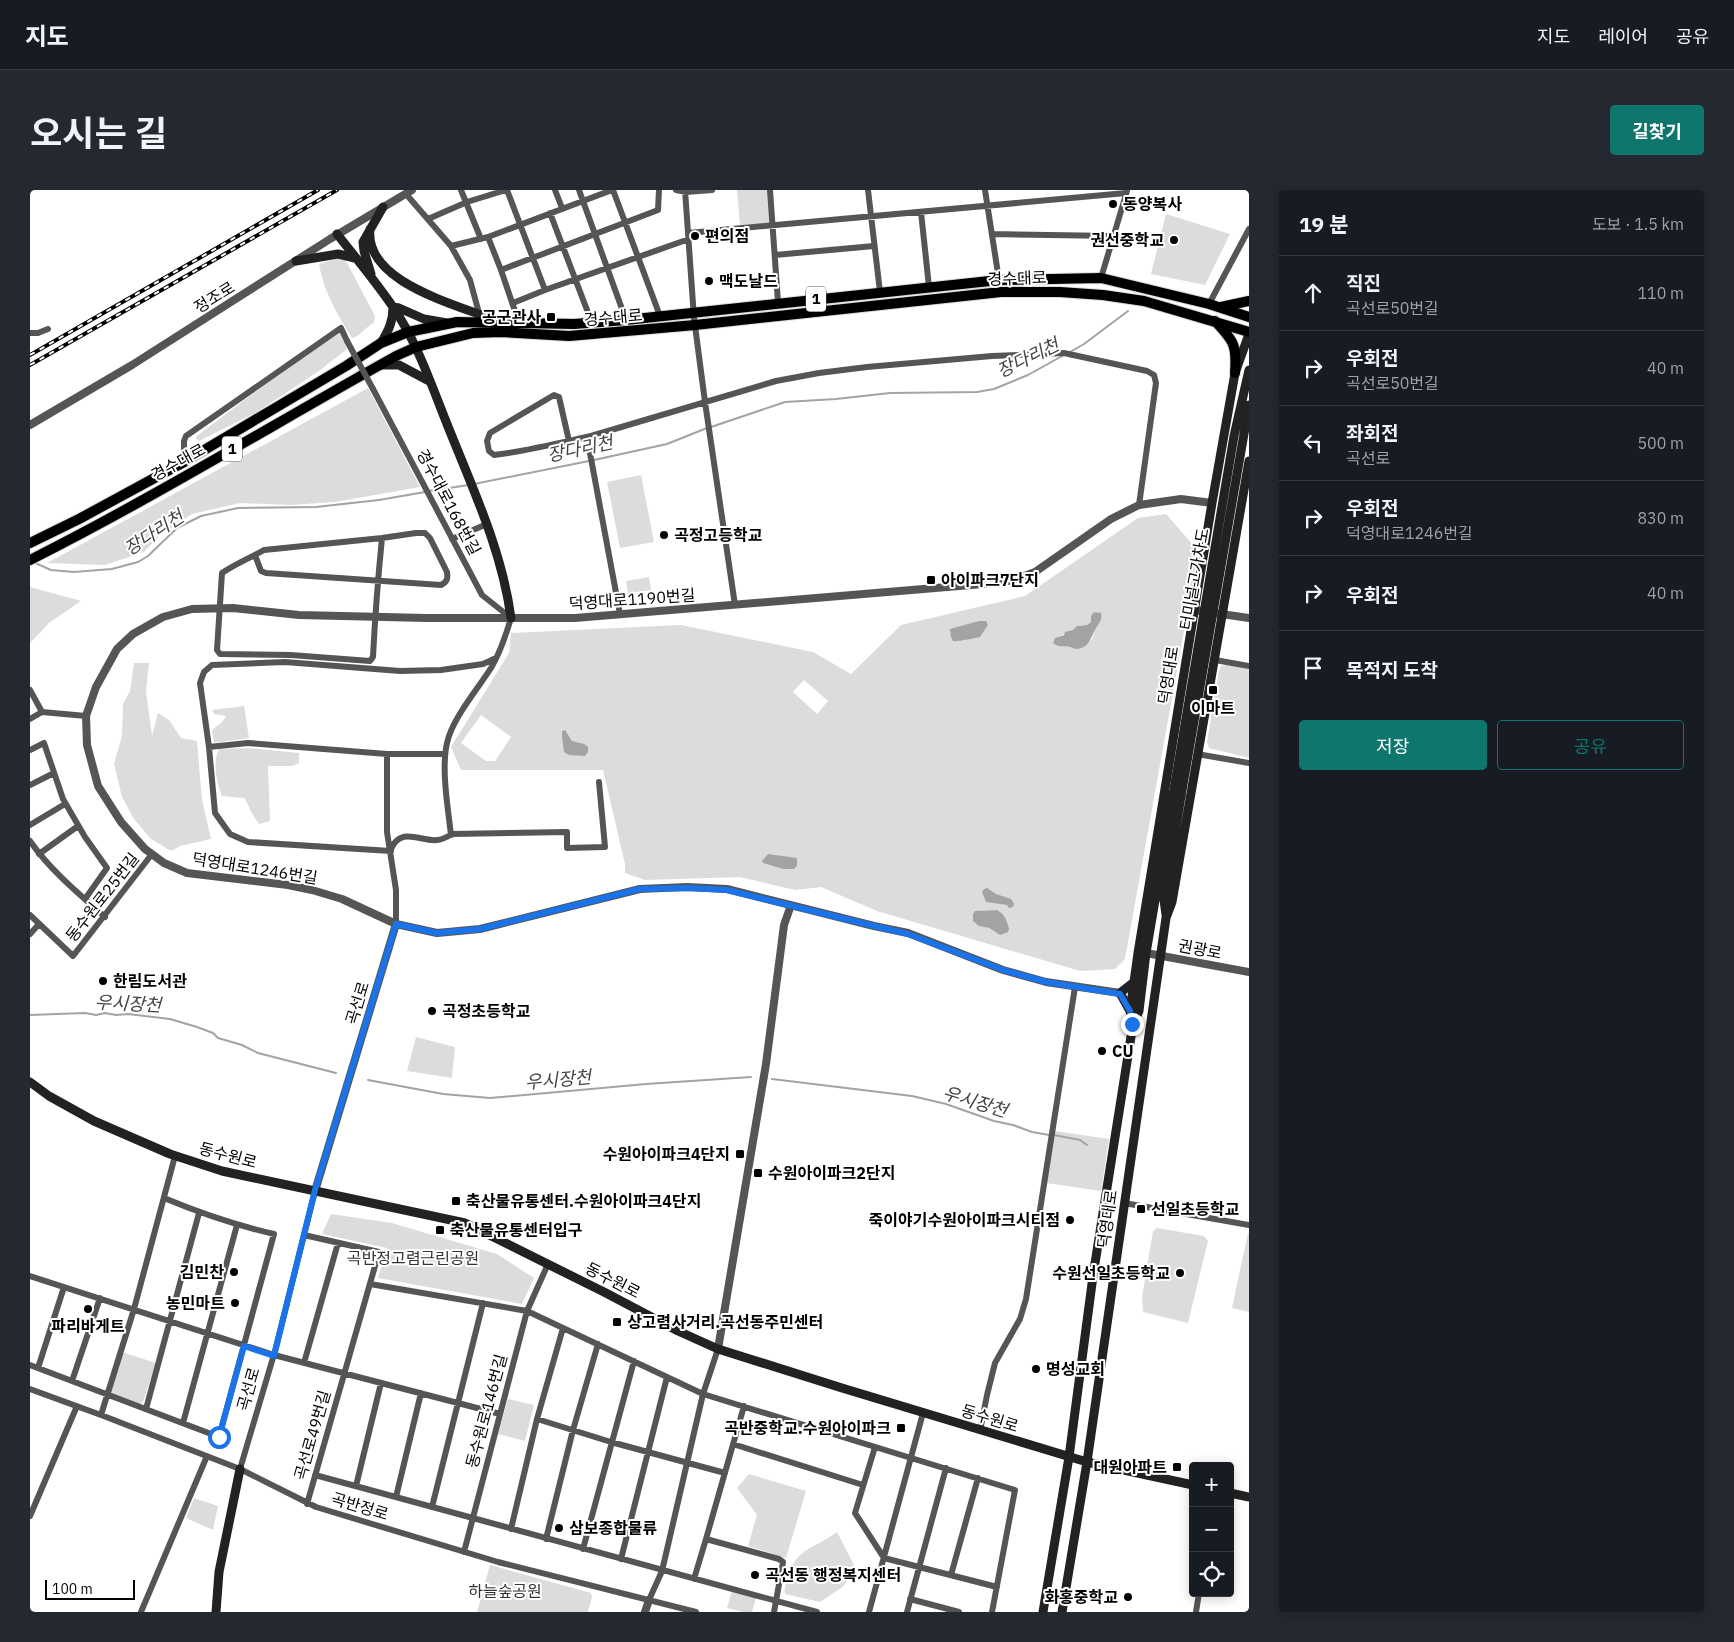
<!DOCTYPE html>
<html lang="ko">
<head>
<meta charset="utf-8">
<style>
  :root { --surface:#171b24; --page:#242831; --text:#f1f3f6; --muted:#9ea1a6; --line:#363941; --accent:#0f766e }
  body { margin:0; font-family:"IBM Plex Sans","Noto Sans KR",sans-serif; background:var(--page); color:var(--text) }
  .controls { position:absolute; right:15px; bottom:15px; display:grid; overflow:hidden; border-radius:5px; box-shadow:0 2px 12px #0003 }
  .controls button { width:45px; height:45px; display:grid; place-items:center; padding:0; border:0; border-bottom:1px solid var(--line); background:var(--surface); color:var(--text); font:25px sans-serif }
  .scale { position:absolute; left:15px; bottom:12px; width:90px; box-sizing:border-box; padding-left:5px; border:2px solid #000; border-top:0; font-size:14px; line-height:18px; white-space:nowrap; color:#000; -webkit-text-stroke:4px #fff; paint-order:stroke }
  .stop { position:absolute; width:15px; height:15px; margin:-11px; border:4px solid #1a73e8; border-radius:50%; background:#fff }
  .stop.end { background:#1a73e8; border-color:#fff; box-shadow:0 1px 5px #0008 }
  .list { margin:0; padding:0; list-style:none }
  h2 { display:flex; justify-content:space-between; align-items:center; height:65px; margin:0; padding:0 20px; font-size:21px }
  h2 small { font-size:16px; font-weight:400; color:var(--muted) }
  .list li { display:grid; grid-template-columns:32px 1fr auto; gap:15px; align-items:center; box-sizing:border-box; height:75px; padding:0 20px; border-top:1px solid var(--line) }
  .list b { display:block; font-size:19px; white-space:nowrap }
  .list p { margin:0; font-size:16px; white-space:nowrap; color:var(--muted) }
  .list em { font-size:16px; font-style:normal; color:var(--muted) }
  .actions { display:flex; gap:10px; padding:15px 20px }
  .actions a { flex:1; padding:11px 0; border:1px solid var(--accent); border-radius:5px; text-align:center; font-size:18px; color:var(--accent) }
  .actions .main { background:var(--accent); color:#fff }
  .icon { flex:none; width:28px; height:28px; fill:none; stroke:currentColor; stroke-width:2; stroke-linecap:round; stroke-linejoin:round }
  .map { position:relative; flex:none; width:1219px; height:1422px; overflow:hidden; border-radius:5px }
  header { display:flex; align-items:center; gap:30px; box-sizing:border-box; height:70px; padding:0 25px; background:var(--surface); border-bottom:1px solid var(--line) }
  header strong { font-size:24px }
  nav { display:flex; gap:28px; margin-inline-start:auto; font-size:18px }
  .intro { display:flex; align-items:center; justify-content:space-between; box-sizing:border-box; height:120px; padding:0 30px }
  h1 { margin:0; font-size:35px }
  .button { padding:12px 22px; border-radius:5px; background:var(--accent); color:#fff; font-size:18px; font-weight:700 }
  main { display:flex; gap:30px; padding:0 30px }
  aside { flex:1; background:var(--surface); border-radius:5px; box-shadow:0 2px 12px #0003 }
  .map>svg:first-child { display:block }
  .green { fill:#dcdcdc; fill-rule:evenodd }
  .water { fill:#a3a3a3 }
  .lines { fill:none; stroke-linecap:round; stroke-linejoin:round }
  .stream { stroke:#a3a3a3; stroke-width:2 }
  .primary-casing { stroke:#dbdbdb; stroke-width:12 }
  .minor { stroke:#555; stroke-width:6 }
  .tertiary { stroke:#555; stroke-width:8 }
  .secondary { stroke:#222; stroke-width:9 }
  .primary { stroke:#000; stroke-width:10 }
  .rail-casing { stroke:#000; stroke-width:4 }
  .rail { stroke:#fff; stroke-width:2; stroke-dasharray:5.5; stroke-linecap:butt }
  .minor-bridge { stroke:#555; stroke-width:6 }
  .secondary-bridge { stroke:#222; stroke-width:9 }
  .route { stroke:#1a73e8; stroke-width:6 }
  .poi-dot { fill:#000; stroke:#fff; stroke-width:2 }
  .labels { text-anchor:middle; stroke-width:4; stroke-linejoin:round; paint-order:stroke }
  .shield { fill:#fff; stroke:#4c4c4c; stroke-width:1 }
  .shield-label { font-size:15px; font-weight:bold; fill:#000 }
  .poi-label { font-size:16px; font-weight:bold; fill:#000; stroke:#fff; text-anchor:start }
  .street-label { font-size:16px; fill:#000; stroke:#fff }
  .park-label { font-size:16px; fill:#333; stroke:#fff }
  .water-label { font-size:18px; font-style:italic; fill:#444; stroke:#fff }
</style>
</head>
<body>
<header>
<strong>지도</strong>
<nav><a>지도</a><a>레이어</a><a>공유</a></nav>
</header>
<div class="intro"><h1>오시는 길</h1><a class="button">길찾기</a></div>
<main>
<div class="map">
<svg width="1219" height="1422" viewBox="0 0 1219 1422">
  <rect width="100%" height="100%" fill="#fff"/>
  <path class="green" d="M707,0H738L740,33L710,35Z
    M1136,24L1200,44L1175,95L1121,84Z
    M308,68L316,71L345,126L344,133C335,137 331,146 322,148C308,126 293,100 289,74Z
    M310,143L317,159L289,181L227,222L169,251L166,249L167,246C214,210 261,175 310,143Z
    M338,198L390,297L305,312L260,315L210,313L162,324L129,346L114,362L75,375L17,373Z
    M611,285L624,352L590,358L577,292Z
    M1136,324L1164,356L1167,369L1095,769L1085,779L1050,781L847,721L791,697L765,700L710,687L615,690L595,683V674L573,580H431L421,557L479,463L481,443L651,435L783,462L821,484L871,435L995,406L1108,328ZM1061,426L1071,430L1064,440L1063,448L1053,457C1043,456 1032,458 1023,453C1028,443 1041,444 1047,436L1057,435L1061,432ZM949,431L958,435L950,447L938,448L921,447V442L933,436ZM774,490L798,511L787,524L763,502ZM451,525L481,547L465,571H456L431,553ZM738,664L757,667H763L767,676L764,679H753L733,673ZM967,720L966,743L959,738L949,736V721Z
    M619,387L621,400L598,403L596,391Z
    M0,397L51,411L19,433L0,453Z
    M104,473H119L116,501L122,546L128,523L139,530L151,548L167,551L172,610L181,649L150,656L141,661L121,649L104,629L92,607L84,574L92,546L93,514L100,501Z
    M1196,475L1219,479V568L1179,558L1177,552L1189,480L1191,476Z
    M214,516L219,548L184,553L182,540L192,532L196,526L184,524L182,520Z
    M219,558L269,563V573L262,576H238L240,631L229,634L221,622L215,608L192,606C187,593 182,572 189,559Z
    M386,847L425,857L422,888L377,881Z
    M1025,941L1079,949L1071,1001L1017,993Z
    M301,1024L362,1033L467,1064L504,1088L492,1114L348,1088L357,1058L292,1044Z
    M1127,1038L1174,1046L1178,1051L1158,1133L1113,1122L1112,1107L1123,1041Z
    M1218,1043H1219V1122L1202,1118Z
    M92,1162L126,1173L113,1212L110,1214L82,1204L80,1201Z
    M478,1209L504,1215L495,1251L468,1244Z
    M719,1284L776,1301L756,1368L718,1356L727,1325L707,1298Z
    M164,1308L188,1316L183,1340L156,1328Z
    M807,1342L824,1375L814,1396L790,1412L755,1404C754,1398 756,1394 757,1388C766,1358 784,1359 807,1342Z
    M460,1375L561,1403L562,1407L558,1422H447Z
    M702,1401L726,1408L722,1422H713L697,1418Z"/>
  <path class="water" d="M1064,422L1071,423C1072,430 1070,432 1066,438C1061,446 1060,459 1045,459C1037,454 1030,459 1023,453L1025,448L1034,445L1035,442L1043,440L1047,436L1057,435L1061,432V426Z
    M949,431H956L958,435L950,447C945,448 927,452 923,451L921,447L920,439Z
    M535,540L542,551L554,554L558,557V562L555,566L539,565L534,562L532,546V541Z
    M738,664L767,668V676L764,679H753L733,673L732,671Z
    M957,698L966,704L981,709L984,714L983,717L979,718L977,715L956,712L952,702L954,699Z
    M967,720C975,724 977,731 979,739L978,742L970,745L959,738L949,736L943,731V724L945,721Z"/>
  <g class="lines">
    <path class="stream" d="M1040,162L1054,154L1098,121
      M681,237L755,212L806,209L860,203L947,202L964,199L998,185L1034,165
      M564,270L637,254L677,238
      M444,294L559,271
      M399,301L439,295
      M3,372L21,380L44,382L82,379L108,372L118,366L147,338L171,326L208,318L286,317L349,310L395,302
      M0,825L55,823L66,825L75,823L86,825L98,824L140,829L167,837L183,843L188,848L212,855L228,863L306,883
      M742,889L882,906L916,914L964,931L983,935L1002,942L1019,945
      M338,890L413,904L460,908L616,894L721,887
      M1024,945L1050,950L1057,955"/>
    <defs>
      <path id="primary" d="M1191,117L1219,111
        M1185,131C1204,151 1207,155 1205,183
        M0,353L49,329L154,272L316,176L351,153L378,142L427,132L544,134L596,130L969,90L1071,88L1179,114L1219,127
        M0,370C125,307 244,234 366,166L386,157L443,143L470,142L539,146L665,135L971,102H1030L1073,105L1114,111L1219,142"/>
    </defs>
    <use href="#primary" class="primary-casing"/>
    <path class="minor" d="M431,0L451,49
      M477,0L515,100
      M525,0L532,18
      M549,0L596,130
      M583,0L630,126
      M646,0L656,2L682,0
      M655,0L664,128L675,212L705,415
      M740,0L748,112
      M838,0L850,102
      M955,0L969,90
      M376,4L421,56L440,90L449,123
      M891,22L899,97
      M520,23L562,133
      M398,29L437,12L476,0
      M658,43L1096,3
      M962,44L1084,46
      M458,47L471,80L489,133
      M421,56L458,47L582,0
      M745,65L844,56
      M471,80L628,20L629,0
      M1071,88L1097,1
      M483,113L515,100L659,49
      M1179,114L1219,39
      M0,143H8L18,139
      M343,199L452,405L481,428C476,445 470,463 461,478C447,500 422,529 417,553C411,579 418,618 421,645
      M557,247L590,424
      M539,251L529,207L524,205L460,243L457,251L459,261L464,265C497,261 529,253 561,246L746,191L789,183L837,177L962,166L1034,163L1117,181L1124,185L1126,193L1109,315
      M154,272V251L156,246L311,138L317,151
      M422,349L457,334
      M225,365L231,381L236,383L411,395C417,392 418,389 417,382L400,348L395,343H386L352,348L234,360C220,368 205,374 192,383L187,460L190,464L261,465L340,471L343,467C345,427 348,388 352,348
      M1185,470L1219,476
      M0,500L12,522
      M0,529L12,522L56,526
      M179,557L170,493L174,482L182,475L255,472L370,481L411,480L453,474L466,468
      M0,560L14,553L33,609L55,647L77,678L55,709
      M357,564H415
      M1167,564L1219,573
      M0,595L24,583
      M0,635L35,614
      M0,651C20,680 48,703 75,727
      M361,659C371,636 391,652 407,650C412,650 417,647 422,644L537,642V658L575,657L569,592
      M361,661L218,652L200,644L185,623L179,557L218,553L357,564V642L366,700V734
      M9,664L48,636
      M0,725L43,766L122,664
      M0,744L9,734
      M1094,1013L1219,1035
      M274,1045L349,1062L277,1314
      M0,1086L244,1165L470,1224
      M340,1094L497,1121L673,1204L632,1381L619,1410
      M688,1159L673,1204L985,1300L962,1422
      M274,1173L308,1053
      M0,1175L189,1247L244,1044C205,1035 170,1023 134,1008
      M8,1178L34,1097
      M42,1191L70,1108
      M0,1199L71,1225L210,1279L286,1317L468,1372L666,1422
      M116,1219L169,1023
      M71,1225L104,1119L145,966
      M507,1229L581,1252L695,1283
      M153,1233L207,1035
      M950,1241L957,1205L965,1173L990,1129L996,1109L1045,797
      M703,1254L833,1295
      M845,1257L825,1323L854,1368L967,1397
      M210,1279L245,1161L285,1001
      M285,1285L787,1422
      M326,1296L351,1193
      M366,1307L391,1203
      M402,1317L453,1113
      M0,1326L47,1216
      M481,1339L507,1229L533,1138
      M516,1349L543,1240L568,1154
      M676,1349L714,1216
      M553,1359L604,1171
      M434,1362L497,1121L518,1074
      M591,1369L637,1187
      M921,1385L948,1288
      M664,1389L676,1349L749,1369L753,1372L744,1422
      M880,1409L929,1422
      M111,1422L177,1266
      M839,1422L893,1223
      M877,1422L916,1278
      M1166,1422L1169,1403"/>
    <path class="tertiary" d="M0,235L102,175L300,49L382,0
      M1164,420L1219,428
      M1116,763L1219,782
      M1090,803L1016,792L973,780L878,743L844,736L697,699L657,697L610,699L450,739L407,743L366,734L312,709L282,700L258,695L157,683L134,673L115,659L91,632L68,596L57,555L56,526L66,497L87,459L103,444L133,427L162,419L203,418L269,425L397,428H545L965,393L983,390L1005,382L1081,329L1109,315L1151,309L1182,313
      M285,1001L366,734
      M688,1159L736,874L754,735L761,715
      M615,1422L619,1410"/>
    <path class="secondary" d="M340,39C334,94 431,115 469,132
      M307,44C326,68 346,92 363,117C387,152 401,194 417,234C442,297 472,360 481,428
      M266,71L308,64L325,68
      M341,84L334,61L333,52L353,17
      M363,117L369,118L394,129L417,133
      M351,153C359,140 363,131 363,117
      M350,175H369L399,191
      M1136,725L1134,710L1151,606
      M1100,821L1090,803L1104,792
      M1103,834L1109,821L1116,763L1143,605
      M0,892L19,906L64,931L140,964L192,981L435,1033L574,1102L648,1141L688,1159L812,1198L1057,1272L1163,1295
      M1200,1303L1219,1307
      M186,1422L189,1382L210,1279
      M1013,1422L1039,1267L1063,1086L1103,834L1100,821L1108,763L1182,313L1205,183L1219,144
      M1032,1422L1057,1272L1136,728L1142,712L1219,271"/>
    <use href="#primary" class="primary"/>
    <defs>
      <path id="rail" d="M0,165L288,0
        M0,175L307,0"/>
    </defs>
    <use href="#rail" class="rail-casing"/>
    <use href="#rail" class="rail"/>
    <path class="minor-bridge" d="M317,151L343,199"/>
    <path class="secondary-bridge" d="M1143,605L1204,246L1219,180
      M1151,606L1219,215"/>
  </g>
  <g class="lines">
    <path class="route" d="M189,1247L214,1156L244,1166L285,1000L366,734L406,743L450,739L610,699L657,698L697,700L844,736L878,744L973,780L1016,792L1090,804L1100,821L1102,834"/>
  </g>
  <g class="poi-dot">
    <circle cx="1083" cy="14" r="5"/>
    <circle cx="665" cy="46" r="5"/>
    <circle cx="1144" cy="50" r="5"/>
    <circle cx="679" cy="91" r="5"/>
    <rect x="516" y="122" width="10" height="10" rx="2.5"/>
    <circle cx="634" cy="345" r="5"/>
    <rect x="896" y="385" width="10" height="10" rx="2.5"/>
    <rect x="1178" y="495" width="10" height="10" rx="2.5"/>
    <circle cx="73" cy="791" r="5"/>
    <circle cx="402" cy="821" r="5"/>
    <circle cx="1072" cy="861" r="5"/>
    <rect x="705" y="959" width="10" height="10" rx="2.5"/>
    <rect x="723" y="978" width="10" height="10" rx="2.5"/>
    <rect x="421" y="1006" width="10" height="10" rx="2.5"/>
    <rect x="1106" y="1014" width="10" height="10" rx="2.5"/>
    <circle cx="1040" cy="1030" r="5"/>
    <rect x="405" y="1035" width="10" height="10" rx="2.5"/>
    <circle cx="204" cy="1082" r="5"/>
    <circle cx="1150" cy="1083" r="5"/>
    <circle cx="205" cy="1113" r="5"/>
    <circle cx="58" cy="1119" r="5"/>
    <rect x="582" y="1127" width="10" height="10" rx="2.5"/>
    <circle cx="1006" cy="1179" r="5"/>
    <rect x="866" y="1233" width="10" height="10" rx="2.5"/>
    <rect x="1142" y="1272" width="10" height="10" rx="2.5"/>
    <circle cx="529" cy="1338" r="5"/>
    <circle cx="725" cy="1385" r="5"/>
    <circle cx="1098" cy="1407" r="5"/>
  </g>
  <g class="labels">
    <g class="shield">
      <rect x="776" y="96.5" width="20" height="25" rx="4"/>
      <rect x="192" y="246.5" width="20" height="25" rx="4"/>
    </g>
    <g class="shield-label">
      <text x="786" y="114">1</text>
      <text x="202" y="264">1</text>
    </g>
    <g class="poi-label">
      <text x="1093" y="20">동양복사</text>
      <text x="675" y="52">편의점</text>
      <text x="1134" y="56" text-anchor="end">권선중학교</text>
      <text x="689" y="97">맥도날드</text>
      <text x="511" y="133" text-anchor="end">공군관사</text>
      <text x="644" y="351">곡정고등학교</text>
      <text x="911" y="396">아이파크7단지</text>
      <text x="1183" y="524" text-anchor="middle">이마트</text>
      <text x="83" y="797">한림도서관</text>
      <text x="412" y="827">곡정초등학교</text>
      <text x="1082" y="867">CU</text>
      <text x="700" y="970" text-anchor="end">수원아이파크4단지</text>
      <text x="738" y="989">수원아이파크2단지</text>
      <text x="436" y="1017">축산물유통센터.수원아이파크4단지</text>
      <text x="1121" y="1025">선일초등학교</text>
      <text x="1030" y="1036" text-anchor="end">죽이야기수원아이파크시티점</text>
      <text x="420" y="1046">축산물유통센터입구</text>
      <text x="194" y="1088" text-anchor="end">김민찬</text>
      <text x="1140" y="1089" text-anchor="end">수원선일초등학교</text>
      <text x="195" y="1119" text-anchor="end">농민마트</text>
      <text x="597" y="1138">상고렴사거리.곡선동주민센터</text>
      <text x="58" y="1142" text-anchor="middle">파리바게트</text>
      <text x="1016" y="1185">명성교회</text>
      <text x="861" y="1244" text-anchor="end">곡반중학교.수원아이파크</text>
      <text x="1137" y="1283" text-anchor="end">대원아파트</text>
      <text x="539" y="1344">삼보종합물류</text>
      <text x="735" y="1391">곡선동 행정복지센터</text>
      <text x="1088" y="1413" text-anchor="end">화홍중학교</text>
    </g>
    <g class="street-label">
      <text transform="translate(987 88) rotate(-2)" y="6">경수대로</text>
      <text transform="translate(184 107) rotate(-32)" y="6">정조로</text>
      <text transform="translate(583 127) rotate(-5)" y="6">경수대로</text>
      <text transform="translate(148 272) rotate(-29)" y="6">경수대로</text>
      <text transform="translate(419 312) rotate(62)" y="6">경수대로168번길</text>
      <text transform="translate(1164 389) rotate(-80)" y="6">터미널고가차도</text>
      <text transform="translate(602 409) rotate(-4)" y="6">덕영대로1190번길</text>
      <text transform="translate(1138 485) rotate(-81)" y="6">덕영대로</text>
      <text transform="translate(225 678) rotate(9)" y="6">덕영대로1246번길</text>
      <text transform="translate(72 707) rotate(-52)" y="6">동수원로25번길</text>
      <text transform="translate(1170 759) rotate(11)" y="6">권광로</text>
      <text transform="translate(327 813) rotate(-73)" y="6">곡선로</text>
      <text transform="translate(198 965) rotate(15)" y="6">동수원로</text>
      <text transform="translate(1077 1029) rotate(-82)" y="6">덕영대로</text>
      <text transform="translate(583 1090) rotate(27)" y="6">동수원로</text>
      <text transform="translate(218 1199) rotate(-74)" y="6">곡선로</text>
      <text transform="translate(456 1221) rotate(-75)" y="6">동수원로146번길</text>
      <text transform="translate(960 1228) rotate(17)" y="6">동수원로</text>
      <text transform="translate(282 1245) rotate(-74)" y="6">곡선로49번길</text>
      <text transform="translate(330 1316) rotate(17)" y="6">곡반정로</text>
    </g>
    <g class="park-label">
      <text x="383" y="1074">곡반정고렴근린공원</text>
      <text x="475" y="1407">하늘숲공원</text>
    </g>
    <g class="water-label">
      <text transform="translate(998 168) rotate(-26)" y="6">장다리천</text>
      <text transform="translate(550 259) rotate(-12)" y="6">장다리천</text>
      <text transform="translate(124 343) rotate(-33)" y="6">장다리천</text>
      <text transform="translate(98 814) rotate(3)" y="6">우시장천</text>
      <text transform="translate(528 890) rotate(-5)" y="6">우시장천</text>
      <text transform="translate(945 912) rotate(17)" y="6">우시장천</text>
    </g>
  </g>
</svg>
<div class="controls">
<button>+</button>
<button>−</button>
<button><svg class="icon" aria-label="locate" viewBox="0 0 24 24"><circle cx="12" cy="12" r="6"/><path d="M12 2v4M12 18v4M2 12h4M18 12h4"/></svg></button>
</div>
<div class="scale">100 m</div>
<div class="stop" style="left:189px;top:1247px"></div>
<div class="stop end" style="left:1102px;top:834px"></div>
</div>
<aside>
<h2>19 분<small>도보 · 1.5 km</small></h2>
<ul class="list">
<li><svg class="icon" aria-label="ahead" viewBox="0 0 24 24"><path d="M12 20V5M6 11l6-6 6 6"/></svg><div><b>직진</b><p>곡선로50번길</p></div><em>110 m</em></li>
<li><svg class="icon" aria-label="right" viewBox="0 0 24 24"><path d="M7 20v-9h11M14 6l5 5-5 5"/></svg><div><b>우회전</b><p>곡선로50번길</p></div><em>40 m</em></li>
<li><svg class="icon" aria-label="left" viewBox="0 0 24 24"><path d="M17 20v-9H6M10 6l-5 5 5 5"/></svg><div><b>좌회전</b><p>곡선로</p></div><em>500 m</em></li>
<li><svg class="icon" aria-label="right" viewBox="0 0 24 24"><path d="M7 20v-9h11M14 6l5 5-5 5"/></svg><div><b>우회전</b><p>덕영대로1246번길</p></div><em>830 m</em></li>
<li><svg class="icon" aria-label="right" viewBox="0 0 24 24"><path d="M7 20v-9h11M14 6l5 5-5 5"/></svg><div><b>우회전</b></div><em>40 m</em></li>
<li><svg class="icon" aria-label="arrive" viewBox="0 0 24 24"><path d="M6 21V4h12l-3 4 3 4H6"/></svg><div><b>목적지 도착</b></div></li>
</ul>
<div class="actions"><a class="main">저장</a><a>공유</a></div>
</aside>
</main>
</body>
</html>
